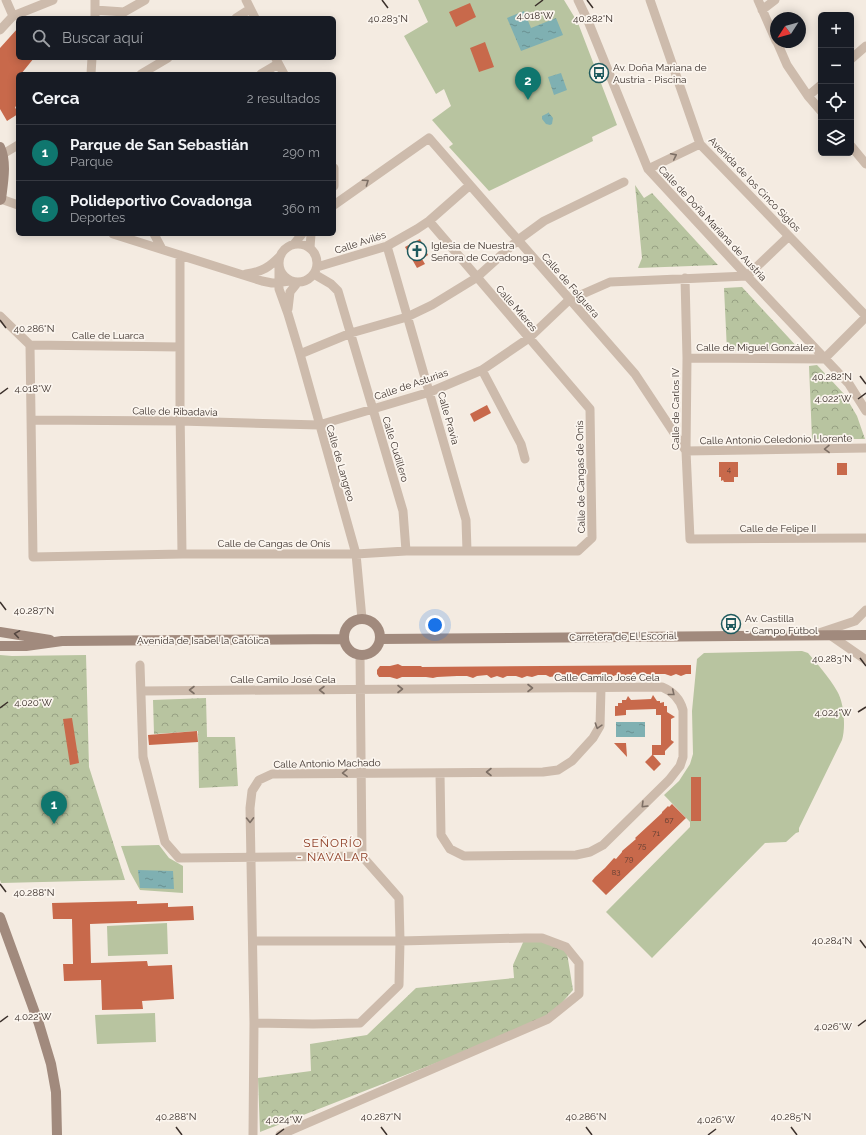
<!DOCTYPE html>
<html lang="es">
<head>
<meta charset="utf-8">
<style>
  :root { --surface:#171b24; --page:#20242c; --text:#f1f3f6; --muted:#9ea1a6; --line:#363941; --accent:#0f766e }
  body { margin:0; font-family:Raleway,sans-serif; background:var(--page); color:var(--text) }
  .controls { position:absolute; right:12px; top:12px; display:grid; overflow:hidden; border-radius:6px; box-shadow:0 2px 10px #0003 }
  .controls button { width:36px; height:36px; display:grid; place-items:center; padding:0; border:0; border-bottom:1px solid var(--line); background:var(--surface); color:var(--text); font:20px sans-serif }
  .compass { position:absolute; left:770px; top:12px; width:36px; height:36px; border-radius:50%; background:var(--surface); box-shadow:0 2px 10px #0003; rotate:234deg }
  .you { position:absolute; left:435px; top:625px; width:14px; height:14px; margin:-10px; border:3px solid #fff; border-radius:50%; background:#1a73e8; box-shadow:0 0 0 6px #1a73e833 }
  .badge { display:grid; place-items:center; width:26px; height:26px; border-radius:50%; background:var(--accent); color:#fff; font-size:13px; font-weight:700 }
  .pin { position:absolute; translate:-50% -33px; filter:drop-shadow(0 1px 2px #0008) }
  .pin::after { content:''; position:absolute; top:21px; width:14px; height:12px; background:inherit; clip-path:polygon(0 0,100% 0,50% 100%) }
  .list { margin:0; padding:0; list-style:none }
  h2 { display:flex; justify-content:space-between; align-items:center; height:52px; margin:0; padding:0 16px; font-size:17px }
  h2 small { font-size:13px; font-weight:400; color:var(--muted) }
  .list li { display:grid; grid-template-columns:26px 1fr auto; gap:12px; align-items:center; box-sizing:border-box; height:56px; padding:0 16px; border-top:1px solid var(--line) }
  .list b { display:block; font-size:15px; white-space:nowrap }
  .list p { margin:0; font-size:13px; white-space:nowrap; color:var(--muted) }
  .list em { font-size:13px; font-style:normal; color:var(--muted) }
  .icon { flex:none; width:22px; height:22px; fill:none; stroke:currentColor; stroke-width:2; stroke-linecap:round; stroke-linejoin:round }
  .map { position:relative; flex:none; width:866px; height:1135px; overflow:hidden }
  .search { position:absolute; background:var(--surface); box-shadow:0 2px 10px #0003; left:16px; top:16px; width:320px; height:44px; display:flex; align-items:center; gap:10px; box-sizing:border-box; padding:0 14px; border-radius:6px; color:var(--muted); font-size:15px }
  .panel { position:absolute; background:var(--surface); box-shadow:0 2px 10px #0003; left:16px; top:72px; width:320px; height:164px; border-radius:6px }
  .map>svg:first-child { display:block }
  .forest { fill:url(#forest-crowns) }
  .pitch { fill:#b8c4a0 }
  .water { fill:url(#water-ripples) }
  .building { fill:#c8694b }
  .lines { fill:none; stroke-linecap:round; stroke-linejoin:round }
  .street { stroke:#cdbbac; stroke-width:9 }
  .secondary { stroke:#a18a7d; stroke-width:10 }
  .oneway { stroke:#7d6f65 }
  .oneway2 { stroke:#544640 }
  .ticks { fill:none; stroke:#3b302b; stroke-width:1.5 }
  .labels { text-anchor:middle; stroke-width:3.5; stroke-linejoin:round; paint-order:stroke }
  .number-label { font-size:8px; fill:#5e3e33 }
  .poi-label { font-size:10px; fill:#3b302b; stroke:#fbf5ee; text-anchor:start }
  .street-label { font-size:10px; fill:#3b302b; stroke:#fbf5ee }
  .quarter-label { font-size:12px; letter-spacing:1px; fill:#8c3b22; stroke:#fbf5ee }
  .ticks-label { font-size:10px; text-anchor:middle; fill:#3b302b; stroke:#fbf5ee; stroke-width:3.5; stroke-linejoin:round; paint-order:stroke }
</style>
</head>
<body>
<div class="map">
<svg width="866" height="1135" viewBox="0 0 866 1135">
  <defs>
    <pattern id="forest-crowns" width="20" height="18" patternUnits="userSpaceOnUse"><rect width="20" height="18" fill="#b8c4a0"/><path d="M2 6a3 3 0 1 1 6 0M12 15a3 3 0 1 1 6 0" fill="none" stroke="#97a083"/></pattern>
    <pattern id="water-ripples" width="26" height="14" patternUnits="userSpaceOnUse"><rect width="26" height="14" fill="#7fb0b2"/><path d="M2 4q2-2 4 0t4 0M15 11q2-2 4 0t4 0" fill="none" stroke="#699091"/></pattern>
  </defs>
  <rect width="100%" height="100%" fill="#f4ebe1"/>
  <path class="forest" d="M635,185L644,198L652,193L718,265L638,268L642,258Z
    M742,287L800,350L727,351L724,288Z
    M817,365L844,394L857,416L865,439H812L809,366Z
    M0,655L12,656L86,655L89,767L125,880L1,883L0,880Z
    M206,698L207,737H235L238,786L199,788L198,731L154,734L153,700Z
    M525,938L566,947L573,990L548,1019L260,1132L258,1078L311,1071L310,1044L367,1035L416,988L514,978L513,965Z"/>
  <path class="pitch" d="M418,0H564L578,23L617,125L592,137L593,141L489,191L449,147L453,144L432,120L451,106L444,89L436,94L404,36L428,22Z
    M802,651L808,653C818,665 829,677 837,691C844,702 846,727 842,740L799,828V832L796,833L786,842L765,843L652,958L606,912L690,827V822L664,795L679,781L690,764L693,754L692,711L697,659L704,653Z
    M159,845L169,858L183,866V893L140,890L130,872L121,846Z
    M167,923L168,954L108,956L107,926Z
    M155,1013L156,1042L97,1044L95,1015Z"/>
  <path class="water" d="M524,11L531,28L556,18L563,35L521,51L507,18Z
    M561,73L567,90L554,95L548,77Z
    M548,112L553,118L552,124L550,125L546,124L542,119V116L548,113Z
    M616,722H645V737H616Z
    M138,870L173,871L174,889L140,888Z"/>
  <path class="building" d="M470,3L476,17L456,27L449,12Z
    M18,28V58H34L21,74H18V105L15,107L18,114L7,121L0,109V48Z
    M485,42L494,67L479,72L470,48Z
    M420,239L428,255L422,259L425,264L417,268L405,247Z
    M487,405L491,413L474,422L470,414Z
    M719,462H738V477H734V482H724L723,480L721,481V477H719Z
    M837,463H847V475H837Z
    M398,664L402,666H422L421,667L691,665V674H686L681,676L676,674L671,676L665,674H656L652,676L647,674L626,675L622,677L616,675L611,677L606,675H596L592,677L587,675L580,677L576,675V674L566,675L562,677L556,676L550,677L546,675H538L532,677L527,676L522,678L516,676H507L503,678L497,676L491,678L487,675L477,676L473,678L467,676H457L437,677L433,678L426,677H402L397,679L390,677H379L377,674V670L380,666H390Z
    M653,695L657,701H660V703L664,702V706H667V712L675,717L671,719V740L674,742L665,751V755H653L661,764L654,771L645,762L652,755V745H661V715H656V709L626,710V715L615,716V706H618V703H622V700H626L628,696L631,700L651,699Z
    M72,718L79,763L70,765L63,719Z
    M197,731L198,742L149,745L148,735Z
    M614,743H626L627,757Z
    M691,777H701V821H691Z
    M672,804L686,818L606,895L592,881L595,877L605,868L614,858L616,859L622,852V851L636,839L635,838L662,813V812L668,806L669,807Z
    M137,901V904L168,903V907L193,906L194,920L90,924L91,963L147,961L148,966L172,965L174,999L142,1001L143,1009L102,1010L101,980L64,981L63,964H73L72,919H53L52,903Z"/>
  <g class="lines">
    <path class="street" d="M6,0L13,16
      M246,0L255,18
      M578,0L588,21L648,169L747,276L849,384L866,411
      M650,0L700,144L866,316
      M758,0L776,41
      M95,10L124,12L145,0
      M762,10L775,0
      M95,18V0
      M236,18L250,9
      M0,30L13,16L53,0
      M777,42L787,65L808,96L821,111
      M276,59L284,74
      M851,59L866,46
      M91,74L92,58
      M141,74L168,58
      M261,74L278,64
      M808,96L821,85
      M851,146L866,164
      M3,154L18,145
      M334,168V186
      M648,169L700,144
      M1,199L18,205
      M334,205L429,138L635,374L686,451L866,448
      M113,234L262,281L272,283L291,281
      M154,234L162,249
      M279 263a19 19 0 1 1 38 0a19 19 0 1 1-38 0Z
      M294,244L302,234
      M387,246L466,520L467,551
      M310,248L311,234
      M180,255V407L182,554
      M279,265V289L288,314L300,354L356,554L362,619
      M317,267L387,246L417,229L429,221L470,185
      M246,274C262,272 270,267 281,255
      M314,274L331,284L338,291L403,511L406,551
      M685,278L687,358L686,451L690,539L866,538
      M288,309L290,292L298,282
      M0,316L30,345L180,347
      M30,345L33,557L182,554H356L406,551H578L592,538L590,409L429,221
      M300,354L351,333L407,317L432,305L476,278L518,240L544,221L624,182
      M687,358L824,359L866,317
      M482,370L521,444L525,459
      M31,420L180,421L319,425L430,392L482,370L529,338L569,300L610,282L747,276L789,236
      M816,634L855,621L866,610
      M830,635L866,660
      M140,665L143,757L165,842L179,858L362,856
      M141,691L662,687C674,692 680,699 683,710V757L680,766L669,780L603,845L590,852L576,855L464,856L450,849L441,835L440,773
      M253,941H400L525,938H542L566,947L579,963V994L548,1019L280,1135
      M254,1023L313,1024L360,1023L399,985L400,941L399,898L362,856L360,655
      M253,1135L254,1023L250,808L252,791L259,780L272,774L543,772L558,770L572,761L593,738L600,726L601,688"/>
    <path class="secondary" d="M0,147C7,162 3,183 1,199L0,200
      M344 637a18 18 0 1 1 36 0a18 18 0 1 1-36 0Z
      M0,632L50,640
      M380,639L866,635
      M0,646H26L62,641L344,639
      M0,917L39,1024L51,1064L56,1092L57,1135"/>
  </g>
  <defs><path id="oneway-chevron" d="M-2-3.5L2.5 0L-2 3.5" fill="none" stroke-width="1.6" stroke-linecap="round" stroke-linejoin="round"/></defs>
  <g class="oneway">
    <use href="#oneway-chevron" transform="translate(674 156) rotate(-26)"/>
    <use href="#oneway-chevron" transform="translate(366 182) rotate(-35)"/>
    <use href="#oneway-chevron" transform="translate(827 449) rotate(179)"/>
    <use href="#oneway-chevron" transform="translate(530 688)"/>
    <use href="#oneway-chevron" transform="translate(400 689)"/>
    <use href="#oneway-chevron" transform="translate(192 690) rotate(180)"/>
    <use href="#oneway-chevron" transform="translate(322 690) rotate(180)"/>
    <use href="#oneway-chevron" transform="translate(672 693) rotate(39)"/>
    <use href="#oneway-chevron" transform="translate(598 726) rotate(108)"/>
    <use href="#oneway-chevron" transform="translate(489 772) rotate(180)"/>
    <use href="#oneway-chevron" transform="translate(345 773) rotate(179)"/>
    <use href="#oneway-chevron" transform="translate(644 805) rotate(135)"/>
    <use href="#oneway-chevron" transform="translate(250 820) rotate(89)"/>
  </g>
  <use class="oneway2" href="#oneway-chevron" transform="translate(17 634) rotate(-171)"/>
  <path class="ticks" d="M382,0L388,8M587,0L593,8M535,6L543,0M0,320L6,328M860,376L866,384M0,394L8,388M858,399L866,393M0,602L6,610M860,658L866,666M0,708L8,702M858,712L866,707M0,884L6,892M860,940L866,948M0,1022L8,1016M858,1026L866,1020M176,1127L182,1135M381,1127L387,1135M586,1127L592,1135M791,1127L797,1135M276,1135L284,1129M708,1135L716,1129"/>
  <defs>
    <symbol id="bus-ring" viewBox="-11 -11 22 22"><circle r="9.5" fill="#fbf5ee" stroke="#1f5a5e" stroke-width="1.5"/><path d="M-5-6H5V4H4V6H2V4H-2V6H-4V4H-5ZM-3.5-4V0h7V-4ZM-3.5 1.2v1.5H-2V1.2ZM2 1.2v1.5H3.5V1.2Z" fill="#1f5a5e"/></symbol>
    <symbol id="church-ring" viewBox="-11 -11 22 22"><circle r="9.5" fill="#fbf5ee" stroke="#1f5a5e" stroke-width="1.5"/><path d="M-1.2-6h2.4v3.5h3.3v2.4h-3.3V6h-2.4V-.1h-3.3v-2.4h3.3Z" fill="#1f5a5e"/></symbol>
  </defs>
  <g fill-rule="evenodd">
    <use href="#bus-ring" x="588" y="62" width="22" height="22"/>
    <use href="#church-ring" x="406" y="240" width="22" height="22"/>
    <use href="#bus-ring" x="720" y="613" width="22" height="22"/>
  </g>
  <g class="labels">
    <g class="number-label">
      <text x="729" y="472">4</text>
      <text x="669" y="823">67</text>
      <text x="656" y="836">71</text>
      <text x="642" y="849">75</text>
      <text x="629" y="862">79</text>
      <text x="616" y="875">83</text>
    </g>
    <g class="poi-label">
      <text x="613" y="71">Av. Doña Mariana de<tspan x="613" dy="12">Austria - Piscina</tspan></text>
      <text x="431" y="249">Iglesia de Nuestra<tspan x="431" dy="12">Señora de Covadonga</tspan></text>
      <text x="745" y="622">Av. Castilla<tspan x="745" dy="12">- Campo Fútbol</tspan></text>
    </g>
    <g class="street-label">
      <text transform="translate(755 184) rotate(46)" y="4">Avenida de los Cinco Siglos</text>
      <text transform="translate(713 223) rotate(47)" y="4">Calle de Doña Mariana de Austria</text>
      <text transform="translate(360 242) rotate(-18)" y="4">Calle Avilés</text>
      <text transform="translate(571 285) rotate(49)" y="4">Calle de Felguera</text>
      <text transform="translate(517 308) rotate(49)" y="4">Calle Mieres</text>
      <text x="108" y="339">Calle de Luarca</text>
      <text x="755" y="351">Calle de Miguel González</text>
      <text transform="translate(411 384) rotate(-19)" y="4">Calle de Asturias</text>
      <text transform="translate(675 409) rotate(-90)" y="4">Calle de Carlos IV</text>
      <text transform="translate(175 411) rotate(1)" y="4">Calle de Ribadavia</text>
      <text transform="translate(449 418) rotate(74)" y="4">Calle Pravia</text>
      <text transform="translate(776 439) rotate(-1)" y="4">Calle Antonio Celedonio Llorente</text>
      <text transform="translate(396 449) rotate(73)" y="4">Calle Cudillero</text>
      <text transform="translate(341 463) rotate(74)" y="4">Calle de Langreo</text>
      <text transform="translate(580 477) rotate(-91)" y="4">Calle de Cangas de Onís</text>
      <text x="778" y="532">Calle de Felipe II</text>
      <text x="274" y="547">Calle de Cangas de Onís</text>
      <text transform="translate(623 636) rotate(-1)" y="4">Carretera de El Escorial</text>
      <text x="203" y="644">Avenida de Isabel la Católica</text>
      <text x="607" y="681">Calle Camilo José Cela</text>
      <text x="283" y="683">Calle Camilo José Cela</text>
      <text transform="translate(327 763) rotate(-1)" y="4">Calle Antonio Machado</text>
    </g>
    <g class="quarter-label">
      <text x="333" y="847">SEÑORÍO<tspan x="333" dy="14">- NAVALAR</tspan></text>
    </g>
  </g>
  <g class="ticks-label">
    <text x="535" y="19">4.018°W</text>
    <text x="388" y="22">40.283°N</text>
    <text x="593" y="22">40.282°N</text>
    <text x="34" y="332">40.286°N</text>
    <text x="832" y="380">40.282°N</text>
    <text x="33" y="392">4.018°W</text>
    <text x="833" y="402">4.022°W</text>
    <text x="34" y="614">40.287°N</text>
    <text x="832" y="662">40.283°N</text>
    <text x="33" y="706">4.020°W</text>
    <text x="833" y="716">4.024°W</text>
    <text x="34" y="896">40.288°N</text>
    <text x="832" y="944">40.284°N</text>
    <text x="33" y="1020">4.022°W</text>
    <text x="833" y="1030">4.026°W</text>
    <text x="176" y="1120">40.288°N</text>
    <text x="381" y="1120">40.287°N</text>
    <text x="586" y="1120">40.286°N</text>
    <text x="791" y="1120">40.285°N</text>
    <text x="284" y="1123">4.024°W</text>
    <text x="716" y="1123">4.026°W</text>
  </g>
</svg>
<div class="controls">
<button>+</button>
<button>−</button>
<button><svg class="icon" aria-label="locate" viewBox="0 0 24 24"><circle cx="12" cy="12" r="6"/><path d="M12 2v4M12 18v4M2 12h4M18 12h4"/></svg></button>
<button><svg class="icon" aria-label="layers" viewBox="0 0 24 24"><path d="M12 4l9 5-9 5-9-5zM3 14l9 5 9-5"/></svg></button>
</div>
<svg class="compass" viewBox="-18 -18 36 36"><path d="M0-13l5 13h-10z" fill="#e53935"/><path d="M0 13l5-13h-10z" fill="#9ea1a6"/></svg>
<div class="you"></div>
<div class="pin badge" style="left:54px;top:824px">1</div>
<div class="pin badge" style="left:528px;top:100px">2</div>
<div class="search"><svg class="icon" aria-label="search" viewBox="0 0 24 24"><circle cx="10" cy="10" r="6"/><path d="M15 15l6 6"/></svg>Buscar aquí</div>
<section class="panel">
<h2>Cerca<small>2 resultados</small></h2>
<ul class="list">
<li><span class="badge">1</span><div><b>Parque de San Sebastián</b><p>Parque</p></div><em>290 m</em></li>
<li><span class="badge">2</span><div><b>Polideportivo Covadonga</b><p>Deportes</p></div><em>360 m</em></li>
</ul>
</section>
</div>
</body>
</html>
